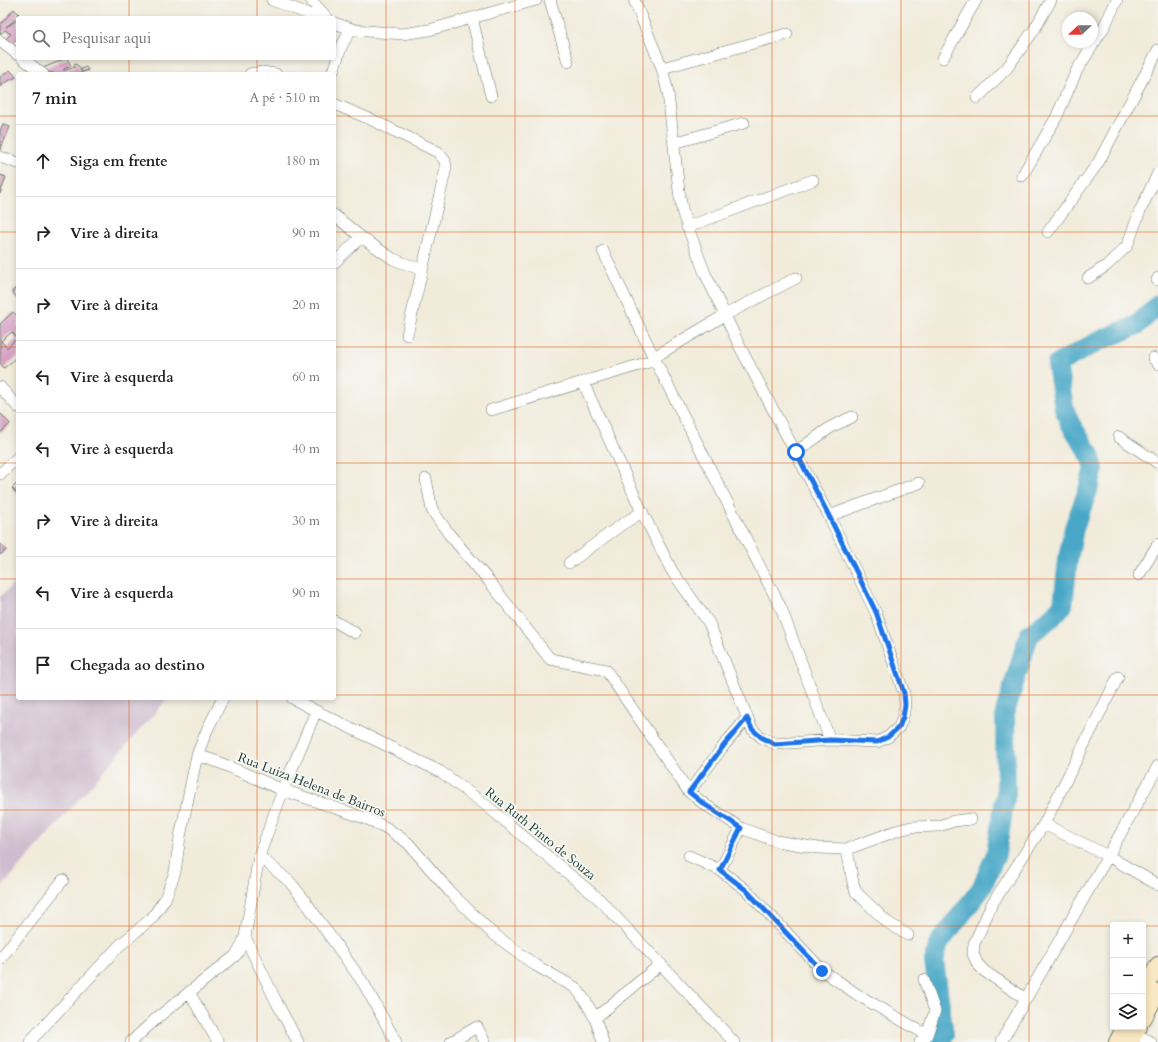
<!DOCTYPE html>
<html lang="pt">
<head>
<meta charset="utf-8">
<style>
  :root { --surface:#fff; --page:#f6f6f6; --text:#202124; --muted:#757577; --line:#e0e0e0 }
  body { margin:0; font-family:Cardo,serif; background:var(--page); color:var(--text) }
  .controls { position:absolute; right:12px; bottom:12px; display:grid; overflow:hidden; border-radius:4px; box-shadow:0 2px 6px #0003 }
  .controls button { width:36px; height:36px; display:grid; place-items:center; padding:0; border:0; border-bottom:1px solid var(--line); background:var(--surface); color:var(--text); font:20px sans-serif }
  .compass { position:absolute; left:1062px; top:12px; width:36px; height:36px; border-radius:50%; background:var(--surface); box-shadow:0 2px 6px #0003; rotate:248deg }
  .stop { position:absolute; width:12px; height:12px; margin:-9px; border:3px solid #1a73e8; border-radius:50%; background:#fff }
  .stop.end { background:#1a73e8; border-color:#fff; box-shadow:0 1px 4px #0008 }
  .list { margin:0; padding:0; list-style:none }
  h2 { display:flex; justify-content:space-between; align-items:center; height:52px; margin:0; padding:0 16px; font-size:17px }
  h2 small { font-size:13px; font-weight:400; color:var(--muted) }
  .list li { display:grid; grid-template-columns:26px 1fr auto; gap:12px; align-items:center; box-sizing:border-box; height:72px; padding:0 16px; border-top:1px solid var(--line) }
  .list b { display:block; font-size:15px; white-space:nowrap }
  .list em { font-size:13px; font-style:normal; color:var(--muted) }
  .icon { flex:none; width:22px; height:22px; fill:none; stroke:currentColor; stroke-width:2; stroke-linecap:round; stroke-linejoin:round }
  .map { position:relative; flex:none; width:1158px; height:1042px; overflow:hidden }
  .search { position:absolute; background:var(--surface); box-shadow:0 2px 6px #0003; left:16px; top:16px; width:320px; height:44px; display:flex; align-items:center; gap:10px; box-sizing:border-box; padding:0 14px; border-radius:4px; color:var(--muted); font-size:15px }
  .panel { position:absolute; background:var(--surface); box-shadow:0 2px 6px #0003; left:16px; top:72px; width:320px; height:628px; border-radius:4px }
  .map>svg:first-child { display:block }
  .industrial { fill:#cfbdcf }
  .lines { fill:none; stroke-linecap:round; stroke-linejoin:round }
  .river { stroke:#48a8c7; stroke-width:20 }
  .building { fill:#d69cc1; fill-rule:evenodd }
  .street-casing { stroke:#687a6e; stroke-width:12 }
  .secondary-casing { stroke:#687a6e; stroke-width:18 }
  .street { stroke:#fff; stroke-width:11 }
  .secondary { stroke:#fae7c3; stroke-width:16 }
  .route { stroke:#1a73e8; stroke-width:5 }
  .grid { fill:none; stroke:#e8590c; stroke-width:1; stroke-opacity:0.55 }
  .labels { text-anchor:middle; stroke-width:4; stroke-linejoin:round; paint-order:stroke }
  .street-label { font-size:13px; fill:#1f3d34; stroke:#f6f6f2 }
</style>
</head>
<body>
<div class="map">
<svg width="1158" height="1042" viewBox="0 0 1158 1042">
  <rect width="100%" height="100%" fill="#f6f6f2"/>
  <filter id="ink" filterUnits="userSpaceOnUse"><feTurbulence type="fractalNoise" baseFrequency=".025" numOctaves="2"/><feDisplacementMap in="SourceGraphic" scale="8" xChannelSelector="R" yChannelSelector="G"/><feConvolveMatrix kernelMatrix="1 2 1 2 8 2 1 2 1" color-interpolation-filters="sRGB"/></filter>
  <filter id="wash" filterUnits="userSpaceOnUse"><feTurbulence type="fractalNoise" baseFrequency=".012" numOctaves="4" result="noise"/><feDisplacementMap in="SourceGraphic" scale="16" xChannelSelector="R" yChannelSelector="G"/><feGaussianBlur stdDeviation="0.9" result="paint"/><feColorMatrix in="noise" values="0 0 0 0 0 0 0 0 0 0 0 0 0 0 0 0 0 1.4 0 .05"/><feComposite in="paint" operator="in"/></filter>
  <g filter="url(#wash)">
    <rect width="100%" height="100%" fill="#f1ebda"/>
    <path class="industrial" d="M18,579V698H168L0,889V597Z"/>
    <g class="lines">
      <path class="river" d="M939,1042L944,1035L934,961L939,943L981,889L996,854L1006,792L1005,712L1029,635L1052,617L1063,605L1068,559L1074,528L1087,493L1094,469L1090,455L1070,423L1064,408L1057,364L1099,341L1137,325L1158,305"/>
    </g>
    <g id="blocks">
      <path class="building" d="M14,9L19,14L16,17L17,18L6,27L16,21L18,23V37L11,45L5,40L11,34L5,30L0,34V25Z
        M67,58L71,66L64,69V71L75,67L74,65L76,64L77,66H79L82,73L79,74H55L52,72L50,73L43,68Z
        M86,67L88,70L82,72L81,69Z
        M10,70L16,77L2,84L3,85L0,87V77Z
        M3,124L10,127L0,150V131Z
        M0,175L6,177L0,194Z
        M18,286V299L12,292Z
        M13,312L18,317V326L16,328L18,330V356L4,368L0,363V354L1,353L0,351V324ZM12,332L17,338L7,348L1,341Z
        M1,414L10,424L0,433V415Z
        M18,483V495L12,488Z
        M0,543L6,550L0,555Z"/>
    </g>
  </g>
  <g filter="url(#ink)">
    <use href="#blocks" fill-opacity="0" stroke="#687a6e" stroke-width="1"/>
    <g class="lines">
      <defs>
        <path id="street" d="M272,0L319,18
          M311,0L327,18
          M550,0L568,62
          M472,18L491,96
          M334,23L355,30L402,34L429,30L536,0
          M0,41L18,55
          M22,58L43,74
          M943,58L976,0
          M662,68L787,34
          M250,74L262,72L276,74
          M332,74L342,45L351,29
          M977,98L1007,68L1034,30L1051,0
          M334,104L370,119L438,152L445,161L446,168L407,335
          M674,143L744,123
          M0,157L18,163
          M1022,176L1056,118L1077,70L1104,27L1117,0
          M334,215L361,237L393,259L422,270
          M687,227L813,180
          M1048,232L1098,163L1158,50
          M603,251L654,358L781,608L830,740
          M334,263L361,237
          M1088,278L1106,266L1127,246L1140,211L1158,173
          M1157,280L1158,278
          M1153,358L1158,364
          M583,382L642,512L672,571L709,623L752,729L761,737L775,744L830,740L877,742L888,737L899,727L903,717L905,705L904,693L876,613L829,516L740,347L704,271L683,214L679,191L668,93L662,68L634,0
          M0,387L18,407
          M491,410L649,362L661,353L725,315L796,278
          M1119,437L1158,463
          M796,452L831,427L852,417
          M0,474L18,457
          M426,479L432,510L449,534L489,581L550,659L606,670L689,792L704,804L741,828L776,841L818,848L847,849L896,831L911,827L939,826L954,821L971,819
          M829,516L919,483
          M569,563L621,525L642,512
          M1139,575L1158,544
          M334,621L355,633
          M223,698L207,730L197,755L218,762L283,790L365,818L385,827L408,843L451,893L491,932L535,965L576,988L586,1002L595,1018L603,1042
          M292,698L316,711L441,772L487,806L599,899L734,1042
          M689,792L725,744L747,718
          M1044,824L1108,856L1158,885
          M847,849L853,883L856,892L887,922L908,935
          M259,856L290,882L305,901L364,984L396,1042
          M689,856L720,870L746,890L823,971L858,995L927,1035
          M720,870L741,828
          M245,937L277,1003L298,1042
          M0,959L63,880
          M189,992L218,1042
          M1026,999L984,971L977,963L973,954L974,944L992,904L1044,824L1118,677
          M595,1018L661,964
          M1130,1029L1135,1034L1151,1042
          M30,1042L34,1037L119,946L152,918L165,899L175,872L180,837L197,755
          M131,1042L158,1017L235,956L239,951L245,937L259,856L283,790L316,711
          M451,1042L477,1027L485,1042
          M920,1042L927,1035L935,1011L924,980
          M1001,1042L1108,856L1158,766"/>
        <path id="secondary" d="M1143,992L1158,965
          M1143,1019L1158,992
          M1117,1042L1125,1027
          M1130,1042L1139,1027"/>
      </defs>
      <use href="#street" class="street-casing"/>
      <use href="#secondary" class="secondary-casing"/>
      <use href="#street" class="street"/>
      <use href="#secondary" class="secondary"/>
    </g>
  </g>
  <g class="lines" filter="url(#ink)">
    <path class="route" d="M796,452L829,516L876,612L904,693L905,705L903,717L899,727L888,737L877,742L830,740L775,744L761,737L752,729L747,718L725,744L689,792L704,804L741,828L720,870L746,890L822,971"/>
  </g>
  <path class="grid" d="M129,0V18M257,0V18M386,0V1042M515,0V1042M643,0V1042M772,0V1042M901,0V1042M1029,0V1042M129,58V74M257,58V74M0,116H18M334,116H1158M0,232H18M334,232H1158M0,347H18M334,347H1158M0,463H18M334,463H1158M0,579H18M334,579H1158M0,695H18M334,695H1158M129,698V1042M257,698V1042M0,810H1158M0,926H1113M1143,926H1158"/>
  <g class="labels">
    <g class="street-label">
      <text transform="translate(312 784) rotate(21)" y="5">Rua Luiza Helena de Bairros</text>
      <text transform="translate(541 833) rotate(39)" y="5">Rua Ruth Pinto de Souza</text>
    </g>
  </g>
</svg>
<div class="controls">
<button>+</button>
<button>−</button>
<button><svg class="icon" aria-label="layers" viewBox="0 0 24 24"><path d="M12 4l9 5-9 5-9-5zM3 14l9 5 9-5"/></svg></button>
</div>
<svg class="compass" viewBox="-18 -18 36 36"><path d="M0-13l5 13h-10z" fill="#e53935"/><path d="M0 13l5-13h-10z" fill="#757577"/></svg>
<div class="stop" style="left:796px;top:452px"></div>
<div class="stop end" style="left:822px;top:971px"></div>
<div class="search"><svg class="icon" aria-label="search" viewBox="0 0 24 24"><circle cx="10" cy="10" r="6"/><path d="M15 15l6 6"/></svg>Pesquisar aqui</div>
<section class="panel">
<h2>7 min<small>A pé · 510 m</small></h2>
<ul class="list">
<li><svg class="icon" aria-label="ahead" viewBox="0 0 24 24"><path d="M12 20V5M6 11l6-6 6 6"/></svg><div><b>Siga em frente</b></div><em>180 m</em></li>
<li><svg class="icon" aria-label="right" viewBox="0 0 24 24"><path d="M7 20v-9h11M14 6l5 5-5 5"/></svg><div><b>Vire à direita</b></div><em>90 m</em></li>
<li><svg class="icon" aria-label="right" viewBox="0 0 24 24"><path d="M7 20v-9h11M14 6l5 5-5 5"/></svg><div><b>Vire à direita</b></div><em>20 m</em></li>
<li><svg class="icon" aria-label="left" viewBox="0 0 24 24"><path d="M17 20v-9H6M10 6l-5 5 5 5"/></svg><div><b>Vire à esquerda</b></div><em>60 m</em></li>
<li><svg class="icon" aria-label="left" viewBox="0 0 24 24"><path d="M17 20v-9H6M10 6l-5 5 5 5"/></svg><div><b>Vire à esquerda</b></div><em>40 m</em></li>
<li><svg class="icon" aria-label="right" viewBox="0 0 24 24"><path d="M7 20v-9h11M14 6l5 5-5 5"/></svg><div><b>Vire à direita</b></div><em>30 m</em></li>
<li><svg class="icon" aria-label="left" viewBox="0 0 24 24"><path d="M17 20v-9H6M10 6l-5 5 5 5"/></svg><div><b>Vire à esquerda</b></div><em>90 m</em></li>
<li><svg class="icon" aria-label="arrive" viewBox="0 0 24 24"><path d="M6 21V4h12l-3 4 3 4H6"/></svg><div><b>Chegada ao destino</b></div></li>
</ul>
</section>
</div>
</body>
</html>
